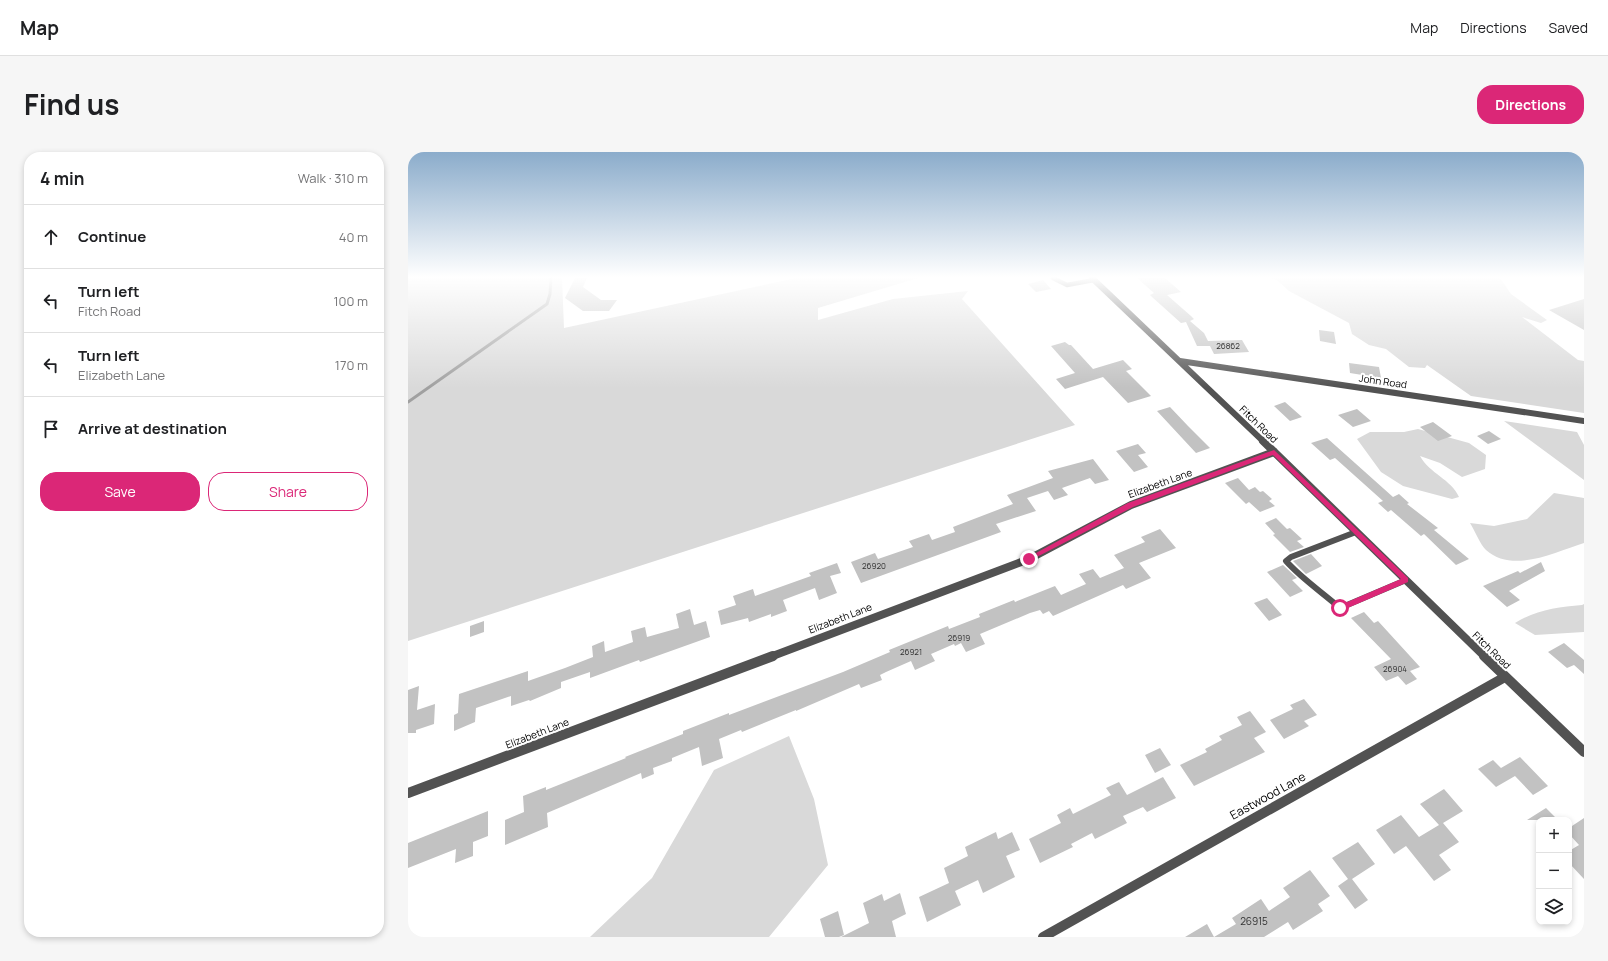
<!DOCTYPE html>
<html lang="en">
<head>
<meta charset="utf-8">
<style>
  :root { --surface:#fff; --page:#f6f6f6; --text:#202124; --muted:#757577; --line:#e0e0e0; --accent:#db2777 }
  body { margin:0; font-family:Manrope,sans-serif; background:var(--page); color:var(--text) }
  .controls { position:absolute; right:12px; bottom:12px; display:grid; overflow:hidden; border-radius:8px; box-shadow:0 2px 6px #0003 }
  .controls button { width:36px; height:36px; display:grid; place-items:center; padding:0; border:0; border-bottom:1px solid var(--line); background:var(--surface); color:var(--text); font:20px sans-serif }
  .stop { position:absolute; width:12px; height:12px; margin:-9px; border:3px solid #db2777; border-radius:50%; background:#fff }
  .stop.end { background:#db2777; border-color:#fff; box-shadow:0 1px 4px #0008 }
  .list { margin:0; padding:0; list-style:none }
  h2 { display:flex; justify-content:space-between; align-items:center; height:52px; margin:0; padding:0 16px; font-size:17px }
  h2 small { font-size:13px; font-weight:400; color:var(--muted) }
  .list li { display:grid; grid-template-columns:26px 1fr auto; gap:12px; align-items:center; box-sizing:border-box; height:64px; padding:0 16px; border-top:1px solid var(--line) }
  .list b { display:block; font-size:15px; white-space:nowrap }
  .list p { margin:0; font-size:13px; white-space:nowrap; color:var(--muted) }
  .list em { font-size:13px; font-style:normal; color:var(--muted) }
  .actions { display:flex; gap:8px; padding:12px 16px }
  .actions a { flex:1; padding:9px 0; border:1px solid var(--accent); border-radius:16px; text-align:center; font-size:14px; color:var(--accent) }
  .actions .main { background:var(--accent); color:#fff }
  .icon { flex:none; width:22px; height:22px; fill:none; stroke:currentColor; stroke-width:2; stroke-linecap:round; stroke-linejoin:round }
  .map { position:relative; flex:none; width:1176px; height:785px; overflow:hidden; border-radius:16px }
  header { display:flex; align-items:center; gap:24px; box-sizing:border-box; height:56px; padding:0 20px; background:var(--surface); border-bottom:1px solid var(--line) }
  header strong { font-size:19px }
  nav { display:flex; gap:22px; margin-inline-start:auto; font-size:14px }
  .intro { display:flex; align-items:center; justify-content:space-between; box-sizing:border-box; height:96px; padding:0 24px }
  h1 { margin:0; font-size:28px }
  .button { padding:10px 18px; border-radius:16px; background:var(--accent); color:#fff; font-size:14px; font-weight:700 }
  main { display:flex; gap:24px; padding:0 24px }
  aside { flex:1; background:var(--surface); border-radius:16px; box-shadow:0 2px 6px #0003 }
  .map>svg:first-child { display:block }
  .green { fill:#d9d9d9 }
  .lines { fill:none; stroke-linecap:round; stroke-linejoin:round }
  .stream { stroke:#a0a0a0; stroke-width:3 }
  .building { fill:#c2c2c2 }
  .service-far1 { stroke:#525252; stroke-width:4.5 }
  .service { stroke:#525252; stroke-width:6 }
  .minor-far1 { stroke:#525252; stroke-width:8 }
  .minor { stroke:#525252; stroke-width:10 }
  .tertiary-far2 { stroke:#525252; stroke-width:6 }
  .tertiary-far1 { stroke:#525252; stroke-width:8 }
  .tertiary { stroke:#525252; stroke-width:10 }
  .route { fill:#db2777 }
  .labels { text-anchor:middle; stroke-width:4; stroke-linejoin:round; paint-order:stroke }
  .number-label { font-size:8px; fill:#303030 }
  .street-label { font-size:10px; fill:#000; stroke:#fff }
  .near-number-label { font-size:10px; fill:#303030 }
  .near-street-label { font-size:12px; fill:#000; stroke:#fff }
</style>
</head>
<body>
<header>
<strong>Map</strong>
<nav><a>Map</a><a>Directions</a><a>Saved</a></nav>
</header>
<div class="intro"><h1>Find us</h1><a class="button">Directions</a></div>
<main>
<aside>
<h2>4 min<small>Walk · 310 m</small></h2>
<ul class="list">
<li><svg class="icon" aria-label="ahead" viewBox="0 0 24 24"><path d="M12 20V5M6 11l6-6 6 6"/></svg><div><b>Continue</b></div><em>40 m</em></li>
<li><svg class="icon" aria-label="left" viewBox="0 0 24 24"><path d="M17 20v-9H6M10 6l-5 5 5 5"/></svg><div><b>Turn left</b><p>Fitch Road</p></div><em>100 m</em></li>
<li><svg class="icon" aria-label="left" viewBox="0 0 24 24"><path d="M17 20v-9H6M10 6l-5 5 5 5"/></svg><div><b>Turn left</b><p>Elizabeth Lane</p></div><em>170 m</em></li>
<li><svg class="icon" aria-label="arrive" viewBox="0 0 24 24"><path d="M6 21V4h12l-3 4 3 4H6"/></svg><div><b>Arrive at destination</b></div></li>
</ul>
<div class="actions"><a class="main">Save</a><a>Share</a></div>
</aside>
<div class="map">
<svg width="1176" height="785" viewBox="0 0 1176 785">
  <rect width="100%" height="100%" fill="#fff"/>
  <path class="green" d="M0,126H154L156,176L388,126H510L410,156V168L485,147L560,139L554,147L667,273L0,489Z
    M863,126H1092L1103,142L1139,168L1133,171L1114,165L1170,208L1176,209V261L1063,244L1019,213L1017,216L1001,215L978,197L961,193L944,182L941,171L881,139L869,128Z
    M1096,269L1169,280L1176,293V328Z
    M1010,277L1061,291L1078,303L1077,317L1054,325L1032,311L1012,304C1022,322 1043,327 1051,345L1044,347L995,334L973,320L949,287L962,280H996Z
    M1146,341L1176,346V391C1147,400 1105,422 1078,398C1072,392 1067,379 1062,371L1086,374L1119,367Z
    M1176,452V480L1127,483L1107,471C1128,458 1150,455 1174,453Z
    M381,584L406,647L420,713L361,785H182L244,726L306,618Z"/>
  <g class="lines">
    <path class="stream" d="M0,250L139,152L142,142L143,126"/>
  </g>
  <path class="building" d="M167,126H179L175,135L193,148H209L201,159H175L157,146Z
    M729,126H757L773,140L759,143L783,164L786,167L782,169L796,181L800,189L834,188L841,200L806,202L802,194H789L778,170L773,171L744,145L742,143L746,141Z
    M635,128L643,137L628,140L620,132Z
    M1176,147V178L1141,158Z
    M911,178L926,180L928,192L912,189Z
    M657,190L661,193H663L685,217L715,208L724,217L718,219L743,244L720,251L695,225L657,237L648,227L667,221L643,194Z
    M941,211L971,215L973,226L942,221Z
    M877,250L894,265L882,269L866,254Z
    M762,255L780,274L802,296L788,301L749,259Z
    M949,257L963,269L945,275L930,263Z
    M1025,270L1044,284L1030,289L1012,275Z
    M1081,279L1093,287L1080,292L1069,284Z
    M919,286L985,345L991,342L1001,351L999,352L1030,376L1026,378L1061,407L1048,413L1016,382L1013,384L983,358L980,360L970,351L975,349L927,306L922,308L903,291Z
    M730,292L738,301L730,303L740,315L726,320L708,299Z
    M685,307L701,328L687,332L682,326L654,336L660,343L646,348L640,339L619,346L628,359L588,372L593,380L453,431L443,410L467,401L470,407L505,395L501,389L521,382L524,388L547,380L545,375L605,352L599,343L645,326L640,319Z
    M830,326L841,338L847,335L852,340L855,339L864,347L861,349L867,354L852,360L841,350L838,352L817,331Z
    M868,366L879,377L882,376L894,387L889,389L896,395L882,400L865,383L867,382L857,371Z
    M752,377L768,396L731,411L743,426L718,437L715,433L645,464L641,459L635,462L632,458L622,461L572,482L577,492L558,500L553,491L547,494L546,492L523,502L527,509L507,518L503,509L478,520L472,523L474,528L453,536L451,532L388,559V558L334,580L333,578L311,587L315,606L294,614L291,595L264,606V609L245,616L246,622L234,627L233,621L139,661L140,675L97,693V668L116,660L115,644L138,635V638L218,606L217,605L275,582V579L321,561V563L435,520L482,500L481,498L540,474L541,477L572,465L571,462L606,448L607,450L647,434L653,443L678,432L671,422L685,417L692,426L716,416L706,403L737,390L733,385Z
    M903,402L914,414L898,422L885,409Z
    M1133,410L1137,419L1101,439L1112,448L1099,455L1075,434L1110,419L1112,421Z
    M429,411L433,421L422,424L429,441L411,448L407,436L375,448L379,459L363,465V462L341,470L340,466L313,473L310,459L328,453L325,444L345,437L347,444L403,424L401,421Z
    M875,413L889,426L884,428L895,439L882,445L859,420Z
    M859,446L874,463L861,469L846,451Z
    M282,457L286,473L298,469L302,485L232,510L231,508L182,526V520L153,530V536L122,549L121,548L103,554V544L68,556L67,570L46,579V563L50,561L51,542L120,519V529L157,516L185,505L184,494L196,489L197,500L225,490L223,479L237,475L239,485L271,476L268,462Z
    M956,460L966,471L970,469L1012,515L1002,519L1009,527L998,533L990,524L978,529L966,515L983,507L943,466Z
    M76,469V480L62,485V474Z
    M1156,491L1176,508V522L1166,513L1159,516L1140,500Z
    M11,534L9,558L27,552L26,572L8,578V581H0V538Z
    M896,547L909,563L896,569L901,574L876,587L862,568L885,557L882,553Z
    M842,559L858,580L846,586L857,600L786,634L772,613L799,600L797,597L814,588L811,584L834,573L829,565Z
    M752,596L763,613L747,621L737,603Z
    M1112,605L1140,634L1125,643L1107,624L1088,635L1070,617L1085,608L1093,616Z
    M755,625L768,646L739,660L735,655L715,664L719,671L687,687L684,681L663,692L665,695L632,711L621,687L653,671L649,663L662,656L665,662L703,643L698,636L711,630L719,643Z
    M1036,637L1055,659L1035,671L1051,690L1031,703L1043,718L1026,729L998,694L986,702L968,678L993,663L1011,685L1031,673L1012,652Z
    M1138,656L1150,668H1119Z
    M80,659V684L65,690V704L47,711L48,697L0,716V691Z
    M1176,666V727L1161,711V699L1171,693L1161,682V676Z
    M588,680L590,687L604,680L612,698L598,704L607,725L575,741L570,728L547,739L553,753L519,770L511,745L541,731L536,716L560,704L557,695Z
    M950,690L967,712L944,727L960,748L947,757L930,734L940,727L924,706Z
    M902,718L922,744L910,752L915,759L885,778L880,770L856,785H777L799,772L806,785L828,772L824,766L853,747L861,759L882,745L875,736Z
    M492,741L498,762L484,769L488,785H433L461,771L455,751L474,742L476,749Z
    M430,759L436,783L431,785H417L412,767Z"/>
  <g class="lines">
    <path class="service-far1" d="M645,126L659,133L686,128"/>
    <path class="service" d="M948,380L883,405L878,409C894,427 914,440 932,456L998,428"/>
    <path class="minor-far1" d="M362,505L621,407L723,353L866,300"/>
    <path class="minor" d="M0,641L365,504
      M635,785L1097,525"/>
    <path class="tertiary-far2" d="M684,126L856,290
      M772,209L1176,269"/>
    <path class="tertiary-far1" d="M855,289L1077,505"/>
    <path class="tertiary" d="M1076,504L1176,600"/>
  </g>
  <linearGradient id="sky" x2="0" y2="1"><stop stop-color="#8baccb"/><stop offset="0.53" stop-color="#fff"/><stop offset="1" stop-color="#fff" stop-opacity="0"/></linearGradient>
  <rect width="1176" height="236" fill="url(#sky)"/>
  <path class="route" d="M866,298L1000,426V430L935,458H930V454L993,427L865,303L725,355L623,408L621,409L617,407L720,351Z"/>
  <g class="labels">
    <g class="number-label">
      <text x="820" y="197">26862</text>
      <text x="466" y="417">26920</text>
      <text x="551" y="489">26919</text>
      <text x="503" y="503">26921</text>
      <text x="987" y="520">26904</text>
    </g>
    <g class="street-label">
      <text transform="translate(975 229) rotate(8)" y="4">John Road</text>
      <text transform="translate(851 272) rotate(44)" y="4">Fitch Road</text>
      <text transform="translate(752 331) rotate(-20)" y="4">Elizabeth Lane</text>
      <text transform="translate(432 466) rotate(-21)" y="4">Elizabeth Lane</text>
      <text transform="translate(1084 498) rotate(44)" y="4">Fitch Road</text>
      <text transform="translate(129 581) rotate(-21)" y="4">Elizabeth Lane</text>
    </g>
    <g class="near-number-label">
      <text x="846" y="773">26915</text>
    </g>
    <g class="near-street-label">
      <text transform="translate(860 644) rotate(-29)" y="4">Eastwood Lane</text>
    </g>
  </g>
</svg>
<div class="controls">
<button>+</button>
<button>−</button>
<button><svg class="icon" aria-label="layers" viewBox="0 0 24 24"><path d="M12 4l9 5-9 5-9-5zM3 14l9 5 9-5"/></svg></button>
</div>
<div class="stop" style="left:932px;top:456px"></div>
<div class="stop end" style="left:621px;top:407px"></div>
</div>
</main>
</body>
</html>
